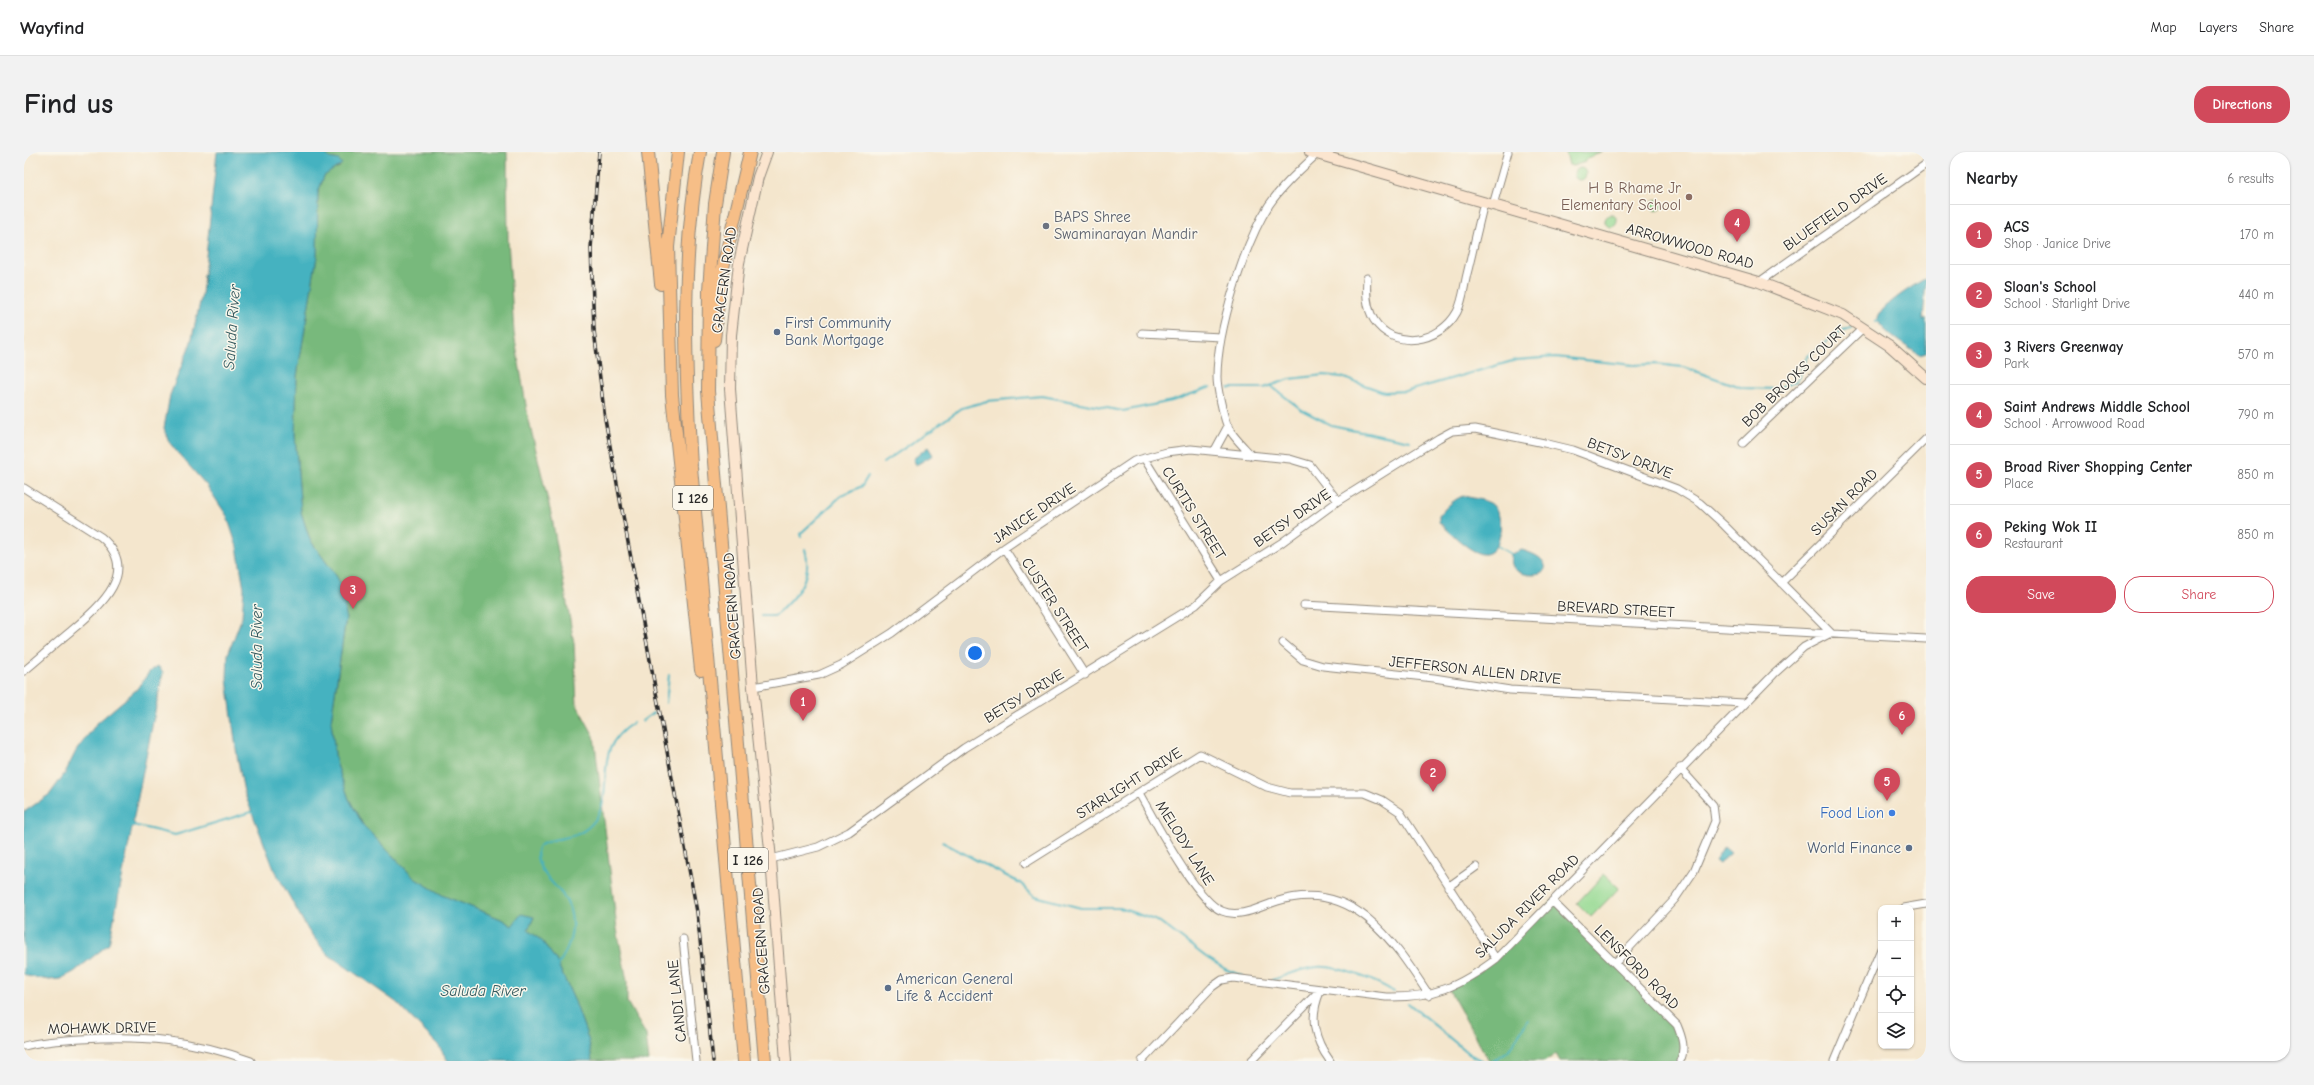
<!DOCTYPE html>
<html lang="en">
<head>
<meta charset="utf-8">
<style>
  :root { --surface:#fff; --page:#f2f2f2; --text:#202124; --muted:#757577; --line:#e0e0e0; --accent:#d1495b }
  body { margin:0; font-family:"Comic Neue",sans-serif; background:var(--page); color:var(--text) }
  .controls { position:absolute; right:12px; bottom:12px; display:grid; overflow:hidden; border-radius:8px; box-shadow:0 1px 3px #0004 }
  .controls button { width:36px; height:36px; display:grid; place-items:center; padding:0; border:0; border-bottom:1px solid var(--line); background:var(--surface); color:var(--text); font:20px sans-serif }
  .you { position:absolute; left:951px; top:501px; width:14px; height:14px; margin:-10px; border:3px solid #fff; border-radius:50%; background:#1a73e8; box-shadow:0 0 0 6px #1a73e833 }
  .badge { display:grid; place-items:center; width:26px; height:26px; border-radius:50%; background:var(--accent); color:#fff; font-size:13px; font-weight:700 }
  .pin { position:absolute; translate:-50% -33px; filter:drop-shadow(0 1px 2px #0008) }
  .pin::after { content:''; position:absolute; top:21px; width:14px; height:12px; background:inherit; clip-path:polygon(0 0,100% 0,50% 100%) }
  .list { margin:0; padding:0; list-style:none }
  h2 { display:flex; justify-content:space-between; align-items:center; height:52px; margin:0; padding:0 16px; font-size:17px }
  h2 small { font-size:13px; font-weight:400; color:var(--muted) }
  .list li { display:grid; grid-template-columns:26px 1fr auto; gap:12px; align-items:center; box-sizing:border-box; height:60px; padding:0 16px; border-top:1px solid var(--line) }
  .list b { display:block; font-size:15px; white-space:nowrap }
  .list p { margin:0; font-size:13px; white-space:nowrap; color:var(--muted) }
  .list em { font-size:13px; font-style:normal; color:var(--muted) }
  .actions { display:flex; gap:8px; padding:12px 16px }
  .actions a { flex:1; padding:9px 0; border:1px solid var(--accent); border-radius:16px; text-align:center; font-size:14px; color:var(--accent) }
  .actions .main { background:var(--accent); color:#fff }
  .icon { flex:none; width:22px; height:22px; fill:none; stroke:currentColor; stroke-width:2; stroke-linecap:round; stroke-linejoin:round }
  .map { position:relative; flex:none; width:1902px; height:909px; overflow:hidden; border-radius:16px }
  header { display:flex; align-items:center; gap:24px; box-sizing:border-box; height:56px; padding:0 20px; background:var(--surface); border-bottom:1px solid var(--line) }
  header strong { font-size:19px }
  nav { display:flex; gap:22px; margin-inline-start:auto; font-size:14px }
  .intro { display:flex; align-items:center; justify-content:space-between; box-sizing:border-box; height:96px; padding:0 24px }
  h1 { margin:0; font-size:28px }
  .button { padding:10px 18px; border-radius:16px; background:var(--accent); color:#fff; font-size:14px; font-weight:700 }
  main { display:flex; gap:24px; padding:0 24px }
  aside { flex:1; background:var(--surface); border-radius:16px; box-shadow:0 1px 3px #0004 }
  .map>svg:first-child { display:block }
  .green { fill:#95d992; stroke:#60825e }
  .forest { fill:#78b97c; stroke:#527254 }
  .water { fill:#44b2c0; stroke:#386e76 }
  .lines { fill:none; stroke-linecap:round; stroke-linejoin:round }
  .stream { stroke:#44b2c0; stroke-width:2 }
  .street-casing { stroke:#90887c; stroke-width:9 }
  .secondary-casing { stroke:#90887c; stroke-width:12 }
  .highway-casing { stroke:#90887c; stroke-width:14 }
  .street { stroke:#fff; stroke-width:7 }
  .secondary { stroke:#fbe5cf; stroke-width:10 }
  .highway { stroke:#f6be87; stroke-width:12 }
  .rail-casing { stroke:#2b2b2b; stroke-width:3.5 }
  .rail { stroke:#fbf7ec; stroke-width:2; stroke-dasharray:6; stroke-linecap:butt }
  .education-dot { fill:#8d6e63; stroke:#fbf7ec; stroke-width:1.5 }
  .worship-dot { fill:#6b7280; stroke:#fbf7ec; stroke-width:1.5 }
  .service-dot { fill:#5c6f8a; stroke:#fbf7ec; stroke-width:1.5 }
  .shop-dot { fill:#3f7fe0; stroke:#fbf7ec; stroke-width:1.5 }
  .labels { text-anchor:middle; stroke-width:3; stroke-linejoin:round; paint-order:stroke }
  .shield { fill:#fbf7ec; stroke:#696865; stroke-width:1 }
  .shield-label { font-size:14px; font-weight:bold; fill:#2b2b2b }
  .education-label { font-size:15px; fill:#785e54; stroke:#fbf7ec; text-anchor:end }
  .street-label { font-size:15px; fill:#2b2b2b; stroke:#fbf7ec }
  .worship-label { font-size:15px; fill:#5b616d; stroke:#fbf7ec; text-anchor:start }
  .service-label { font-size:15px; fill:#4e5e75; stroke:#fbf7ec; text-anchor:start }
  .shop-label { font-size:15px; fill:#366cbe; stroke:#fbf7ec; text-anchor:end }
  .water-label { font-size:16px; font-style:italic; fill:#345a5f; stroke:#fbf7ec }
</style>
</head>
<body>
<header>
<strong>Wayfind</strong>
<nav><a>Map</a><a>Layers</a><a>Share</a></nav>
</header>
<div class="intro"><h1>Find us</h1><a class="button">Directions</a></div>
<main>
<div class="map">
<svg width="1902" height="909" viewBox="0 0 1902 909">
  <rect width="100%" height="100%" fill="#fbf7ec"/>
  <filter id="ink" filterUnits="userSpaceOnUse"><feTurbulence type="fractalNoise" baseFrequency=".025" numOctaves="2"/><feDisplacementMap in="SourceGraphic" scale="8" xChannelSelector="R" yChannelSelector="G"/><feConvolveMatrix kernelMatrix="1 2 1 2 8 2 1 2 1" color-interpolation-filters="sRGB"/></filter>
  <filter id="wash" filterUnits="userSpaceOnUse"><feTurbulence type="fractalNoise" baseFrequency=".012" numOctaves="4" result="noise"/><feDisplacementMap in="SourceGraphic" scale="16" xChannelSelector="R" yChannelSelector="G"/><feGaussianBlur stdDeviation="0.9" result="paint"/><feColorMatrix in="noise" values="0 0 0 0 0 0 0 0 0 0 0 0 0 0 0 0 0 1.4 0 .05"/><feComposite in="paint" operator="in"/></filter>
  <g filter="url(#wash)">
    <rect width="100%" height="100%" fill="#f4e6cd"/>
    <path class="green" d="M1542,0H1579L1563,6L1561,10L1549,14L1545,13Z
      M1550 22a6 6 0 1 1 12 0a6 6 0 1 1-12 0Z
      M1627.5 53a5.5 5.5 0 1 1 11 0a5.5 5.5 0 1 1-11 0Z
      M1581 69a6 6 0 1 1 12 0a6 6 0 1 1-12 0Z
      M1580,722L1595,736L1567,765L1553,751Z"/>
    <path class="forest" d="M301,0H483L484,88L490,181L504,265L528,366L550,491L553,553L570,584L593,777L603,829V850L622,883L625,909H568L565,889L551,850L532,808L518,789L504,778L510,765L488,774L477,767L420,744L390,726L339,673L325,647L312,610L307,570L322,465L320,439L313,425L286,388L277,360L271,283L273,224L293,104L294,41L300,24L308,18L316,15L312,7L305,6Z
      M1528,749L1653,873L1659,888L1656,909H1536L1532,902L1521,909H1465L1424,836L1457,819Z"/>
    <path class="water" d="M193,0H301L305,6L315,8L318,12L300,24L294,41L293,104L273,224L271,283L277,360L286,388L313,425L320,439L322,465L307,569L312,610L325,647L339,673L390,726L420,744L477,767L488,774L497,762L510,765L504,778L518,789L532,808L551,850L565,889L568,909H424L414,893L372,850L302,801L284,778L250,717L220,640L213,604L203,527L204,502L218,465L220,436L213,395L203,364L183,334L153,300L145,290L140,276L146,243L167,190L178,142Z
      M1902,126L1899,168L1902,166V201L1895,203C1886,196 1855,179 1854,167C1853,156 1892,132 1902,126Z
      M904,295L909,303L892,313L889,307Z
      M1439,344C1448,346 1458,347 1466,351C1484,362 1478,410 1454,401C1440,395 1426,380 1415,370V364C1421,356 1430,347 1439,344Z
      M1498,398C1507,401 1524,406 1521,419C1514,426 1494,423 1489,415C1487,411 1487,407 1487,402Z
      M134,514L139,520L113,650L109,669L111,673L108,676L85,792L50,820L36,827L25,828L3,824L0,822V660L26,642L41,621L52,599L73,571L112,538L126,519Z
      M1700,695L1707,701L1695,712L1691,709Z"/>
    <g class="lines">
      <path class="stream" d="M1851,170L1856,169
        M1247,234L1278,258L1307,273L1386,289
        M1205,236H1240L1266,227L1300,223L1317,225L1360,240L1384,239L1492,208L1531,205L1610,213L1631,212L1659,215L1719,236L1751,237L1773,229L1783,205L1816,179L1827,176
        M859,311L938,256L963,249L1018,244L1099,259L1148,249L1187,235
        M777,385L776,382L817,344L838,334L844,324
        M1473,394L1487,402
        M738,464H751C771,445 790,427 781,397
        M642,551L645,523
        M618,569L629,561
        M109,673L151,683L227,660L230,662
        M918,690L996,731L1011,744L1057,756H1096L1136,770L1182,805L1201,817L1218,824
        M532,815C549,794 555,765 538,742C526,727 509,715 514,695C532,681 553,692 571,668C593,638 565,598 609,571
        M1248,828C1263,824 1277,816 1293,815C1313,813 1354,829 1370,840
        M1384,851L1445,902L1458,909
        M1469,909L1484,899L1504,868"/>
    </g>
  </g>
  <g filter="url(#ink)">
    <g class="lines">
      <defs>
        <path id="street" d="M1469,53L1484,0
          M1343,126C1342,140 1342,155 1350,168C1370,199 1416,191 1433,160C1439,149 1440,134 1443,122C1449,98 1454,74 1460,51
          M1735,130L1902,12
          M1118,181L1197,185
          M1719,291L1839,176
          M1191,298L1204,274
          M1228,304C1220,295 1207,283 1203,273C1199,262 1193,236 1193,225C1193,179 1220,92 1245,53C1258,34 1276,18 1293,2
          M1120,306L1197,429
          M0,336L77,385C118,420 75,455 47,479C31,492 16,506 0,519
          M980,396L1061,523
          M1757,431L1902,287
          M1280,453L1902,487
          M1259,491L1279,508L1299,514L1410,526L1486,538L1720,551
          M729,535L795,523L817,513L868,481L980,396L1110,309L1143,300L1167,297L1266,307L1286,313L1314,349
          M1115,641C1130,667 1172,749 1198,759C1216,767 1237,754 1254,749C1329,726 1369,788 1405,843
          M747,707L794,695L825,680L940,596L1172,453L1197,429L1257,391L1314,349L1415,286L1428,279L1451,277L1520,291L1549,298L1653,337L1676,351L1700,373L1807,481L1780,495L1750,522L1472,807C1435,835 1409,846 1362,845L1209,826L1198,828L1188,835L1118,909
          M1002,711L1176,602L1243,635L1266,641H1341L1358,648L1376,660L1472,807
          M1424,735L1452,715
          M1528,749L1653,873C1658,885 1662,897 1656,909
          M1879,756L1902,752
          M659,787L672,909
          M1591,811L1651,747L1670,719L1691,669L1689,653L1656,616
          M1296,840C1285,866 1290,887 1306,909
          M0,894C19,889 38,888 58,887C119,883 169,888 227,909
          M1227,909L1297,837
          M1810,909L1857,797"/>
        <path id="secondary" d="M743,0L734,25L715,111L707,183L706,237L729,535L747,707L762,909
          M1286,0L1735,130L1819,163L1866,194L1902,226"/>
        <path id="highway" d="M624,0L637,132
          M654,0L644,95L648,243L677,518
          M676,0C657,104 661,210 667,315L720,909
          M699,0L691,52L685,139L684,239L741,909
          M690,188L697,124L726,0"/>
      </defs>
      <use href="#street" class="street-casing"/>
      <use href="#secondary" class="secondary-casing"/>
      <use href="#highway" class="highway-casing"/>
      <use href="#street" class="street"/>
      <use href="#secondary" class="secondary"/>
      <use href="#highway" class="highway"/>
      <defs>
        <path id="rail" d="M575,0L567,96L570,178L581,267L673,760L689,909"/>
      </defs>
      <use href="#rail" class="rail-casing"/>
      <use href="#rail" class="rail"/>
    </g>
  </g>
  <circle class="education-dot" cx="1665" cy="45" r="4"/>
  <circle class="worship-dot" cx="1022" cy="74" r="4"/>
  <g class="service-dot">
    <circle cx="753" cy="180" r="4"/>
    <circle cx="1885" cy="696" r="4"/>
    <circle cx="864" cy="836" r="4"/>
  </g>
  <circle class="shop-dot" cx="1868" cy="661" r="4"/>
  <g class="labels">
    <g class="shield">
      <rect x="649" y="334" width="40" height="24" rx="3"/>
      <rect x="704" y="696" width="40" height="24" rx="3"/>
    </g>
    <g class="shield-label">
      <text x="669" y="351">I 126</text>
      <text x="724" y="713">I 126</text>
    </g>
    <g class="education-label">
      <text x="1657" y="41">H B Rhame Jr<tspan x="1657" dy="17">Elementary School</tspan></text>
    </g>
    <g class="street-label">
      <text transform="translate(1811 60) rotate(-35)" y="5">BLUEFIELD DRIVE</text>
      <text transform="translate(1666 94) rotate(16)" y="5">ARROWWOOD ROAD</text>
      <text transform="translate(700 128) rotate(-82)" y="5">GRACERN ROAD</text>
      <text transform="translate(1770 224) rotate(-44)" y="5">BOB BROOKS COURT</text>
      <text transform="translate(1606 306) rotate(21)" y="5">BETSY DRIVE</text>
      <text transform="translate(1820 350) rotate(-45)" y="5">SUSAN ROAD</text>
      <text transform="translate(1010 361) rotate(-34)" y="5">JANICE DRIVE</text>
      <text transform="translate(1170 361) rotate(58)" y="5">CURTIS STREET</text>
      <text transform="translate(1268 366) rotate(-35)" y="5">BETSY DRIVE</text>
      <text transform="translate(1031 453) rotate(57)" y="5">CUSTER STREET</text>
      <text transform="translate(708 454) rotate(-94)" y="5">GRACERN ROAD</text>
      <text transform="translate(1592 457) rotate(3)" y="5">BREVARD STREET</text>
      <text transform="translate(1451 518) rotate(6)" y="5">JEFFERSON ALLEN DRIVE</text>
      <text transform="translate(1000 544) rotate(-31)" y="5">BETSY DRIVE</text>
      <text transform="translate(1105 631) rotate(-32)" y="5">STARLIGHT DRIVE</text>
      <text transform="translate(1161 691) rotate(58)" y="5">MELODY LANE</text>
      <text transform="translate(1503 754) rotate(-45)" y="5">SALUDA RIVER ROAD</text>
      <text transform="translate(737 789) rotate(-94)" y="5">GRACERN ROAD</text>
      <text transform="translate(1613 815) rotate(45)" y="5">LENSFORD ROAD</text>
      <text transform="translate(653 849) rotate(-96)" y="5">CANDI LANE</text>
      <text transform="translate(78 876) rotate(-1)" y="5">MOHAWK DRIVE</text>
    </g>
    <g class="worship-label">
      <text x="1030" y="70">BAPS Shree<tspan x="1030" dy="17">Swaminarayan Mandir</tspan></text>
    </g>
    <g class="service-label">
      <text x="761" y="176">First Community<tspan x="761" dy="17">Bank Mortgage</tspan></text>
      <text x="1877" y="701" text-anchor="end">World Finance</text>
      <text x="872" y="832">American General<tspan x="872" dy="17">Life &amp; Accident</tspan></text>
    </g>
    <g class="shop-label">
      <text x="1860" y="666">Food Lion</text>
    </g>
    <g class="water-label">
      <text transform="translate(207 175) rotate(-86)" y="6">Saluda River</text>
      <text transform="translate(232 495) rotate(-90)" y="6">Saluda River</text>
      <text x="459" y="844">Saluda River</text>
    </g>
  </g>
</svg>
<div class="controls">
<button>+</button>
<button>−</button>
<button><svg class="icon" aria-label="locate" viewBox="0 0 24 24"><circle cx="12" cy="12" r="6"/><path d="M12 2v4M12 18v4M2 12h4M18 12h4"/></svg></button>
<button><svg class="icon" aria-label="layers" viewBox="0 0 24 24"><path d="M12 4l9 5-9 5-9-5zM3 14l9 5 9-5"/></svg></button>
</div>
<div class="you"></div>
<div class="pin badge" style="left:779px;top:569px">1</div>
<div class="pin badge" style="left:1409px;top:640px">2</div>
<div class="pin badge" style="left:329px;top:457px">3</div>
<div class="pin badge" style="left:1713px;top:90px">4</div>
<div class="pin badge" style="left:1863px;top:649px">5</div>
<div class="pin badge" style="left:1878px;top:583px">6</div>
</div>
<aside>
<h2>Nearby<small>6 results</small></h2>
<ul class="list">
<li><span class="badge">1</span><div><b>ACS</b><p>Shop · Janice Drive</p></div><em>170 m</em></li>
<li><span class="badge">2</span><div><b>Sloan's School</b><p>School · Starlight Drive</p></div><em>440 m</em></li>
<li><span class="badge">3</span><div><b>3 Rivers Greenway</b><p>Park</p></div><em>570 m</em></li>
<li><span class="badge">4</span><div><b>Saint Andrews Middle School</b><p>School · Arrowwood Road</p></div><em>790 m</em></li>
<li><span class="badge">5</span><div><b>Broad River Shopping Center</b><p>Place</p></div><em>850 m</em></li>
<li><span class="badge">6</span><div><b>Peking Wok II</b><p>Restaurant</p></div><em>850 m</em></li>
</ul>
<div class="actions"><a class="main">Save</a><a>Share</a></div>
</aside>
</main>
</body>
</html>
